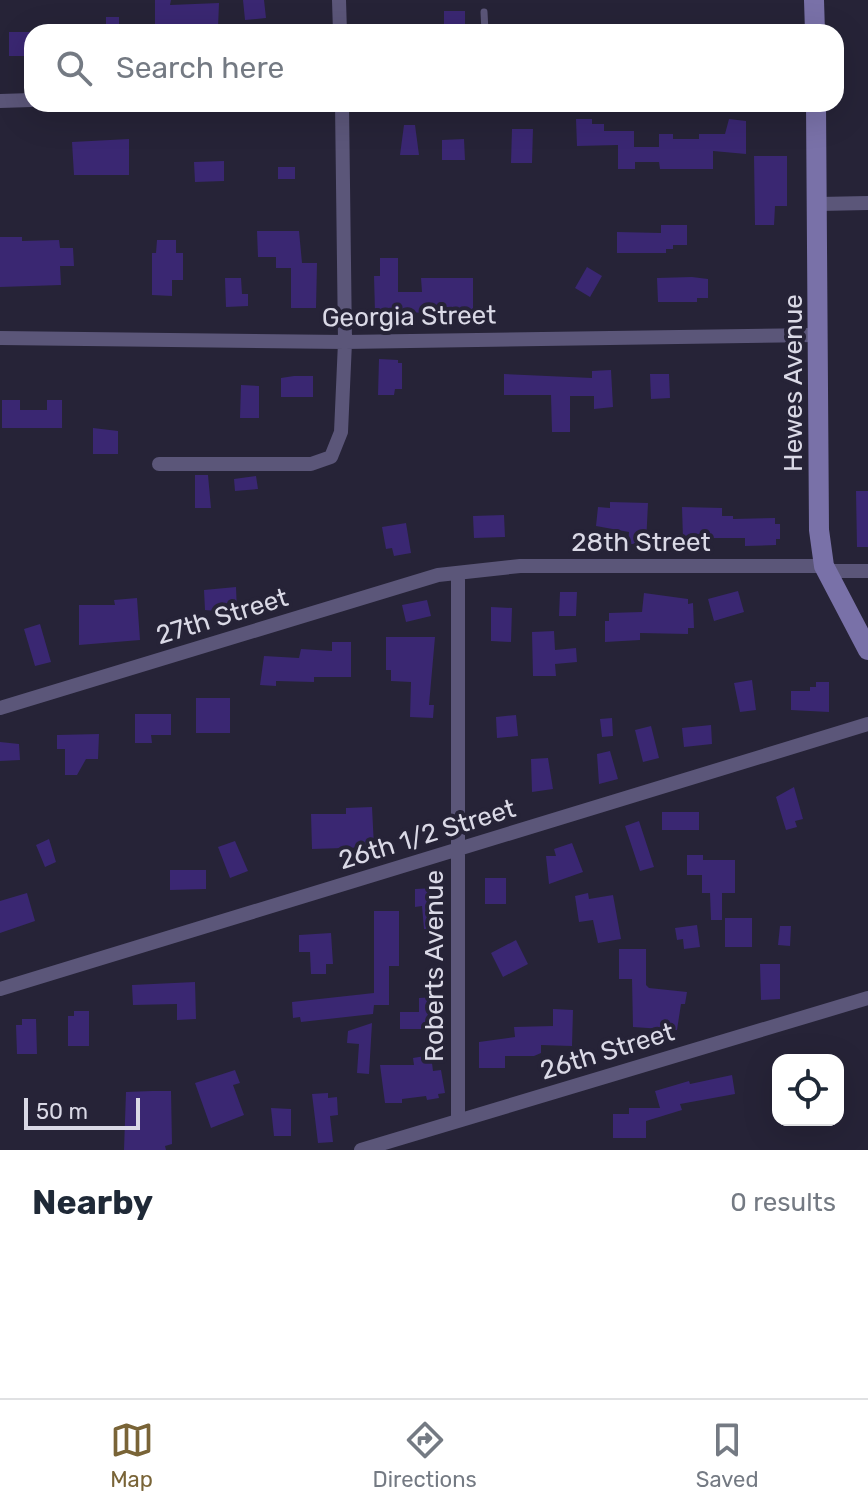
<!DOCTYPE html>
<html lang="en">
<head>
<meta charset="utf-8">
<style>
  :root { --surface:#fff; --page:#f6f6f7; --text:#1f2937; --muted:#747a83; --line:#e0e1e3; --accent:#796437 }
  body { margin:0; font-family:Rubik,sans-serif; background:var(--page); color:var(--text) }
  .controls { position:absolute; right:24px; bottom:24px; display:grid; overflow:hidden; border-radius:16px; box-shadow:0 8px 32px #0002 }
  .controls button { width:72px; height:72px; display:grid; place-items:center; padding:0; border:0; border-bottom:2px solid var(--line); background:var(--surface); color:var(--text); font:40px sans-serif }
  .scale { position:absolute; left:24px; bottom:20px; width:116px; box-sizing:border-box; padding-left:8px; border:4px solid #dad9e6; border-top:0; font-size:22px; line-height:28px; white-space:nowrap; color:#dad9e6; -webkit-text-stroke:6px #262337; paint-order:stroke }
  .list { margin:0; padding:0; list-style:none }
  h2 { display:flex; justify-content:space-between; align-items:center; height:104px; margin:0; padding:0 32px; font-size:34px }
  h2 small { font-size:26px; font-weight:400; color:var(--muted) }
  .icon { flex:none; width:44px; height:44px; fill:none; stroke:currentColor; stroke-width:2; stroke-linecap:round; stroke-linejoin:round }
  .map { position:relative; flex:none; width:868px; height:1150px; overflow:hidden }
  .search { position:absolute; background:var(--surface); box-shadow:0 8px 32px #0002; left:24px; right:24px; top:24px; height:88px; display:flex; align-items:center; gap:20px; box-sizing:border-box; padding:0 28px; border-radius:24px; color:var(--muted); font-size:30px }
  .sheet { height:248px; background:var(--surface) }
  nav { display:flex; justify-content:space-around; align-items:center; box-sizing:border-box; height:112px; border-top:2px solid var(--line); background:var(--surface); font-size:22px; color:var(--muted) }
  nav a { display:grid; justify-items:center; gap:4px }
  nav .on { color:var(--accent) }
  .map>svg:first-child { display:block }
  .building { fill:#3a2772 }
  .lines { fill:none; stroke-linecap:round; stroke-linejoin:round }
  .service { stroke:#5b5679; stroke-width:7 }
  .minor { stroke:#5b5679; stroke-width:14 }
  .secondary { stroke:#7971a8; stroke-width:20 }
  .labels { text-anchor:middle; stroke-width:8; stroke-linejoin:round; paint-order:stroke }
  .street-label { font-size:26px; fill:#dad9e6; stroke:#262337 }
</style>
</head>
<body>
<div class="map">
<svg width="868" height="1150" viewBox="0 0 868 1150">
  <rect width="100%" height="100%" fill="#262337"/>
  <path class="building" d="M155,0H171L170,5L219,3L218,28L180,26V32H155Z
    M243,0H264L266,18L245,20Z
    M444,11H465V32H444Z
    M106,17H119V32H106Z
    M9,32H32V56H9Z
    M576,119H592V124H604V131H634V147H659V134H673V139H699V134H725L729,119L746,121V154L713,151V169H660L659,162H635V169H618V145L577,146Z
    M404,125H415L419,155H400Z
    M512,129H533L532,163H511Z
    M129,139V175H74L72,142Z
    M464,139L465,160H442V140Z
    M754,156H787V206H775L774,225H755Z
    M224,161V181L195,182L194,162Z
    M278,167H295V179H278Z
    M661,225H687V245H673V249H666V253H617V232L661,233Z
    M257,231H299L302,263H317L316,308H291V268H276V257H258Z
    M0,237H22V241L59,240L60,248H73L74,266H60L61,285L0,287Z
    M157,240H176V253H183V280H172V296L152,295V253H156Z
    M380,258H398V292H422L421,278H473V320H452V313L375,312L374,276H380Z
    M587,267L602,276L590,297L575,288Z
    M692,277L708,279V298H697V302H658L657,278Z
    M225,278H241L242,294H248V306L226,307Z
    M379,359L398,360V363H402V389H395L394,395H378Z
    M611,370L613,407L594,409V396H570V432H552L551,395H504V374L592,378V371Z
    M650,374H669L670,398L651,399Z
    M294,376H313V397H281V378Z
    M241,385L259,386V418H240Z
    M2,400H20V410H47V400H62V428H2Z
    M93,428L118,431V454H93Z
    M195,475H208L211,508H195Z
    M256,476L258,489L235,491L234,479Z
    M856,491H868V547H857Z
    M610,502L648,503L646,544H628L629,532L596,526L598,507L610,508Z
    M682,507L722,508V516H733V519L775,518V524H780V539H776V545L745,546V538H707V542H689L683,539Z
    M504,515L505,537L474,538L473,516Z
    M406,523L411,553L394,556L392,548L386,549L382,527Z
    M236,587L237,613L205,610L204,590Z
    M738,591L744,612L714,621L708,599Z
    M560,592H577L576,616H559Z
    M644,593L688,599V604L693,603L694,628H688V634L640,633V640L605,642V621H609V613L642,612Z
    M137,598L140,640L79,645V605H115L114,600Z
    M427,600L431,616L406,622L402,605Z
    M491,607L512,608L511,642L491,641Z
    M40,624L51,662L35,666L24,629Z
    M554,631L555,650L576,648L577,662L555,664L556,676H533L532,632Z
    M386,637H435L429,705H434L433,718L410,717L411,682L391,681V670H386Z
    M332,642H351V677H314V682L276,681V686L260,685L264,656L299,658L301,649L332,651Z
    M752,680L756,710L740,712L734,683Z
    M816,682H829V712L791,710V691H810V687H816Z
    M196,698H230V733H196Z
    M135,714H171V735H151L152,743H135Z
    M516,715L518,736L497,738L496,717Z
    M612,718L613,736L602,737L600,719Z
    M711,725L712,744L684,747L682,728Z
    M651,726L659,758L643,762L635,730Z
    M99,734L98,759H86L77,775H65V749H57V735Z
    M0,742L19,744L20,760L0,761Z
    M610,751L618,779L599,784L597,754Z
    M548,758L553,789L532,792L531,759Z
    M794,787L803,819L795,821L797,827L786,830L776,797Z
    M372,807L374,847L312,849L311,814H346V808Z
    M662,812H699V830H662Z
    M639,821L654,867L640,871L625,826Z
    M49,839L56,862L45,867L36,845Z
    M235,841L248,871L230,878L218,847Z
    M572,843L583,872L549,884L546,856H556L554,849Z
    M687,855H703V860H735V893H722V920H711L710,893H702V875H687Z
    M170,870H206V889L170,890Z
    M485,878H506V904H485Z
    M437,888L441,892V929H424L422,906L415,907V889Z
    M27,893L35,921L0,933V901Z
    M588,893L589,899L613,895L621,939L598,943L593,920L579,922L575,896Z
    M374,911H399V966H389V1005H374L373,1014L301,1022L300,1017L293,1018L292,1002L374,993Z
    M725,918H752V947H725Z
    M697,925L700,947L684,949L683,939L677,940L675,928Z
    M780,926H791L790,946L778,945Z
    M331,933L333,964H326V974H311L310,952H299V935Z
    M516,940L528,964L503,977L491,953Z
    M619,949H646V985L649,988L687,992L685,1004H681L677,1030L633,1027L632,979H619Z
    M760,964H780V999L761,1000Z
    M195,982L196,1019L177,1020V1004L133,1005L132,985Z
    M437,997V1029H400V1012H419V998Z
    M553,1009L573,1010L572,1046L541,1045V1053L534,1056H505V1068H479V1042L515,1037L514,1027L553,1026Z
    M74,1011H89V1046H68V1016H74Z
    M22,1019H36L37,1054H17L16,1025H22Z
    M372,1023L369,1074L357,1073L359,1044L347,1043L348,1031Z
    M431,1055L433,1071L441,1070L445,1093L438,1094L439,1098L427,1100L426,1096L402,1099V1103H385L380,1065H414L413,1058Z
    M235,1070L240,1083L233,1085L244,1115L211,1128L195,1083Z
    M732,1075L735,1094L680,1104L682,1110L646,1121V1138H613V1114H629V1108H660L655,1091L689,1081L690,1084Z
    M152,1091H171L172,1144L165,1146L166,1150H124L126,1092Z
    M328,1093V1098L337,1097L338,1115L330,1116L333,1142L318,1143L312,1094Z
    M271,1108L291,1109V1136H274Z"/>
  <g class="lines">
    <path class="service" d="M484,12L485,32"/>
    <path class="minor" d="M339,0L340,32
      M0,101L32,100
      M819,204L868,203
      M0,338L345,342L818,335
      M159,464H311L331,457L341,432L345,342L342,104
      M826,571H868
      M0,708L438,575L520,566H824
      M0,989L868,724
      M458,1120V573
      M361,1150L868,998"/>
    <path class="secondary" d="M814,0L815,32
      M816,104L819,530L824,566L868,650"/>
  </g>
  <g class="labels">
    <g class="street-label">
      <text transform="translate(409 316) rotate(-1)" y="9">Georgia Street</text>
      <text transform="translate(793 383) rotate(-90)" y="9">Hewes Avenue</text>
      <text x="641" y="551">28th Street</text>
      <text transform="translate(222 616) rotate(-17)" y="9">27th Street</text>
      <text transform="translate(427 834) rotate(-17)" y="9">26th 1/2 Street</text>
      <text transform="translate(434 966) rotate(-90)" y="9">Roberts Avenue</text>
      <text transform="translate(607 1051) rotate(-17)" y="9">26th Street</text>
    </g>
  </g>
</svg>
<div class="controls">
<button><svg class="icon" aria-label="locate" viewBox="0 0 24 24"><circle cx="12" cy="12" r="6"/><path d="M12 2v4M12 18v4M2 12h4M18 12h4"/></svg></button>
</div>
<div class="scale">50 m</div>
<div class="search"><svg class="icon" aria-label="search" viewBox="0 0 24 24"><circle cx="10" cy="10" r="6"/><path d="M15 15l6 6"/></svg>Search here</div>
</div>
<section class="sheet">
<h2>Nearby<small>0 results</small></h2>
<ul class="list">
</ul>
</section>
<nav>
<a class="on"><svg class="icon" aria-label="map" viewBox="0 0 24 24"><path d="M3 6l6-2 6 2 6-2v14l-6 2-6-2-6 2zM9 4v14M15 6v14"/></svg>Map</a>
<a><svg class="icon" aria-label="directions" viewBox="0 0 24 24"><path d="M12 3l9 9-9 9-9-9zM9 14v-3h6M13 9l2 2-2 2"/></svg>Directions</a>
<a><svg class="icon" aria-label="saved" viewBox="0 0 24 24"><path d="M7 4h10v16l-5-4-5 4z"/></svg>Saved</a>
</nav>
</body>
</html>
